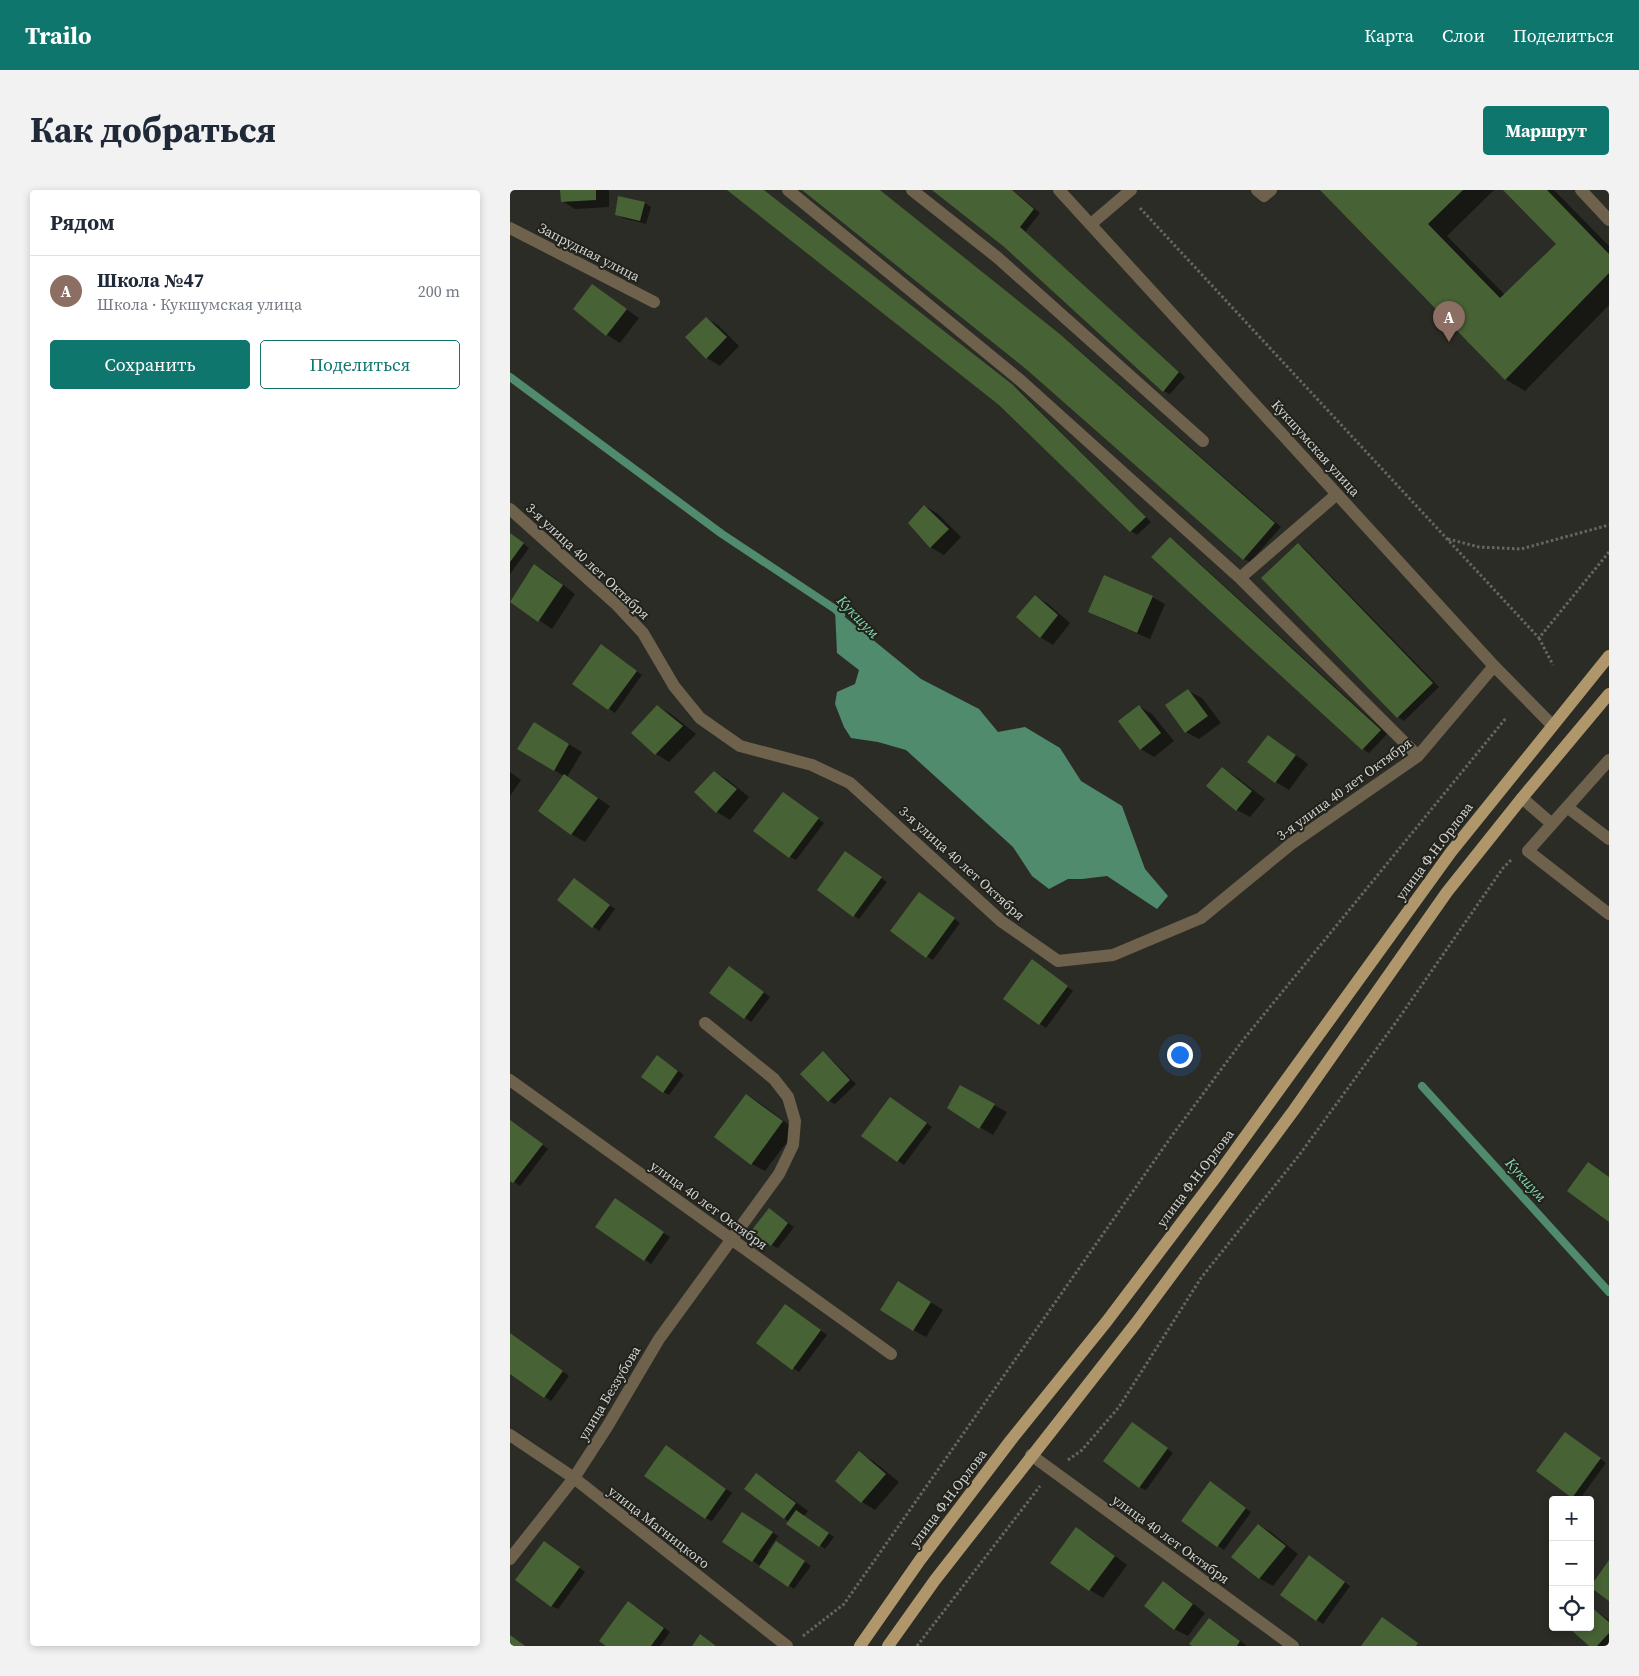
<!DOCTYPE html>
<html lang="ru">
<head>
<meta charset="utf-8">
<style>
  :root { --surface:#fff; --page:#f2f2f3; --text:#1f2937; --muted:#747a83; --line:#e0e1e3; --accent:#0f766e }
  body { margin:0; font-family:"Source Serif 4",serif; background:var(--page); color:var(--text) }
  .controls { position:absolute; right:15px; bottom:15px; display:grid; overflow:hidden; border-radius:5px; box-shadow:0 2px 8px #0003 }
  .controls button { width:45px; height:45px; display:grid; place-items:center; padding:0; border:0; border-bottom:1px solid var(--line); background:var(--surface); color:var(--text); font:25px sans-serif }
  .you { position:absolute; left:669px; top:864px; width:18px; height:18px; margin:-12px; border:4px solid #fff; border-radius:50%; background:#1a73e8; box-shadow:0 0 0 8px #1a73e833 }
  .badge { display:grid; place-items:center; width:32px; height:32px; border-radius:50%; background:var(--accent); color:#fff; font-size:16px; font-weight:700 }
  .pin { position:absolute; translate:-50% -41px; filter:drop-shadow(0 1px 2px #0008) }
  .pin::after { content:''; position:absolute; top:26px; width:18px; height:15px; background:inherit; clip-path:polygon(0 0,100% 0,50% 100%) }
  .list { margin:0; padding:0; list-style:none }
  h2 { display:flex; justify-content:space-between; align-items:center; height:65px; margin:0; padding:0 20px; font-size:21px }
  h2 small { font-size:16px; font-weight:400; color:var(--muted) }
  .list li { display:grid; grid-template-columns:32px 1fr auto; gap:15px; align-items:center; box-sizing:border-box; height:70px; padding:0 20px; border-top:1px solid var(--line) }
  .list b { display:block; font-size:19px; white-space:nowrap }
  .list p { margin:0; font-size:16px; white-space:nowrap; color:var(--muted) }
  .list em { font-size:16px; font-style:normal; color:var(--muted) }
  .actions { display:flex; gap:10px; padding:15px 20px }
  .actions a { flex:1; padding:11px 0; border:1px solid var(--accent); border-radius:5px; text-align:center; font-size:18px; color:var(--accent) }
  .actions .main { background:var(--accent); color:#fff }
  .icon { flex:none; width:28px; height:28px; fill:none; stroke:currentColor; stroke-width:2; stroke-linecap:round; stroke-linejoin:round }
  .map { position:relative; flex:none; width:1099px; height:1456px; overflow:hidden; border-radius:5px }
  header { display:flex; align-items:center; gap:30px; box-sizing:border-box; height:70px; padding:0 25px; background:var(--accent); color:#fff }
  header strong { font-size:24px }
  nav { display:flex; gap:28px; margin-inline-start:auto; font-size:18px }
  .intro { display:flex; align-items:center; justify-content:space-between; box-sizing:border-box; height:120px; padding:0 30px }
  h1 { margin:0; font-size:35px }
  .button { padding:12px 22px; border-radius:5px; background:var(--accent); color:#fff; font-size:18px; font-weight:700 }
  main { display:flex; gap:30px; padding:0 30px }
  aside { flex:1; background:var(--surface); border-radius:5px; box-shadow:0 2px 8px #0003 }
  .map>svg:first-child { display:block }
  .water { fill:#518b6d }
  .shadow { fill:#0007 }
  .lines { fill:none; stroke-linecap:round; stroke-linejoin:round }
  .stream { stroke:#518b6d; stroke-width:8 }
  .building { fill:#476234 }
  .path { stroke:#676762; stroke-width:3; stroke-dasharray:2.5 2.5; stroke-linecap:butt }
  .minor { stroke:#6e624d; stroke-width:12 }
  .major { stroke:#b0966b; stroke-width:12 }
  .labels { text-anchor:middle; stroke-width:4; stroke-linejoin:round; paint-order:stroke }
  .street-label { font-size:14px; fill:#d2d2cf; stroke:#22221d }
  .water-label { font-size:15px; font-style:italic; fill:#82dbae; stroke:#22221d }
</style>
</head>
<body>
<header>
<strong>Trailo</strong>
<nav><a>Карта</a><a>Слои</a><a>Поделиться</a></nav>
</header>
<div class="intro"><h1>Как добраться</h1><a class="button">Маршрут</a></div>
<main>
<aside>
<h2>Рядом<small></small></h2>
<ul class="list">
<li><span class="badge" style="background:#8d6e63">A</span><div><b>Школа №47</b><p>Школа · Кукшумская улица</p></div><em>200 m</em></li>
</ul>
<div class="actions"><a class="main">Сохранить</a><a>Поделиться</a></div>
</aside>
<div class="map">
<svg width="1099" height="1456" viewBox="0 0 1099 1456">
  <rect width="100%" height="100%" fill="#2c2c26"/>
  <path class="water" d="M325,419L411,489L469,519L488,542L515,537L550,558L571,591L612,616L635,679L658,706L647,719L597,686L572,689H558L539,699L522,686L503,657L396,560L368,552L341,548L334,537L325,514L327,502L345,494L349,480L327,463Z"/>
  <path class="shadow" d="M51,0H99V17L65,19L52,11Z
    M219,0H254L509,200L641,332L627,345L621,341L490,214Z
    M294,0H370L557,150L771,337L740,372L734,369L517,178Z
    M424,0H502L530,23L515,42L675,187L660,204L653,201L493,56Z
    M812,0H984L937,46L995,105L1048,54L995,0H1044L1099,56V115L1015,201L995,189Z
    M135,13L141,17L136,34L113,28L107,24Z
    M82,96L129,128L110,153L97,145L64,119Z
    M196,128L209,136L229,156L210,176L197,168L177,147Z
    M415,316L428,324L451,347L434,365L420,357Z
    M0,344L19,358L0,384Z
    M660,348L666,352L877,544L859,563L853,559L643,367Z
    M788,354L794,358L929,497L894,531L888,527L753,388Z
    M25,375L38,383L65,404L42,439L2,412Z
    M525,406L538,414L560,433L543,455L530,447Z
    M642,407L655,414L640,449L593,429L580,421Z
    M98,460L132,485L105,523L64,493Z
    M678,501L692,508L711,533L689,549L676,542Z
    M147,516L161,524L186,544L159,572L146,564L123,542Z
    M629,516L642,524L664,551L644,567L631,559Z
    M24,534L72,562L57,587L100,616L75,652L61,644L54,586L9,559Z
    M758,546L771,554L798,574L779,600L766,592L739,572Z
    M712,578L725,586L755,609L740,627L727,620Z
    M0,582L11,590L0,606Z
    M205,582L218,590L239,607L220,630L207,622Z
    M279,607L314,633L286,670L280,667Z
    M336,662L377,692L349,729L343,725Z
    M65,689L105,719L89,741L48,710Z
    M415,707L450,733L423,770L416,766Z
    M528,775L563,801L536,838L530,834Z
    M225,781L260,807L241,832L201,802Z
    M313,863L319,867L346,894L325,914L319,911Z
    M153,870L174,885L159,905L153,902Z
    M237,905L250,913L286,940L255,981L242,974Z
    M387,912L422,937L394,975L353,946Z
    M484,915L497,922L483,945L438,918Z
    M0,931L38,959L10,996L0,989Z
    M111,1014L160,1047L141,1074L87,1037Z
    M260,1020L284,1037L268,1058L261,1055Z
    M401,1100L433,1120L416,1147L403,1140Z
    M276,1115L317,1145L289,1182L248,1153Z
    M0,1144L59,1186L41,1211L0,1182Z
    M628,1237L663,1263L636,1300L629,1297Z
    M1061,1247L1096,1273L1069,1310L1063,1307Z
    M162,1261L222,1303L202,1331L195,1328Z
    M349,1263L363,1271L389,1292L365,1320L352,1312L326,1291Z
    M246,1285L259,1292L298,1321L294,1326L324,1347L315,1359L274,1328Z
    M706,1297L741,1322L714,1360L673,1330Z
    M239,1327L268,1346L257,1362L259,1363L273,1356L301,1376L284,1399L214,1351Z
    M749,1335L762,1343L788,1364L763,1396L749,1388Z
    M566,1339L579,1346L617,1375L593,1408L580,1400L542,1372Z
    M40,1356L75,1382L48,1419L41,1416Z
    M805,1370L840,1396L813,1434L807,1430Z
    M653,1393L666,1400L695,1423L678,1446L664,1439Z
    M125,1416L160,1442L150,1456H98Z
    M1080,1417L1099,1430V1456H1081Z
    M699,1430L712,1437L737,1456H684Z"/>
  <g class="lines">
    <path class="stream" d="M0,187L212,344L325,419L331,425
      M912,896L1099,1102"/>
  </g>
  <path class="building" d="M50,0H86V10L51,12Z
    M217,0H254L503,195L636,327L620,342L489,215Z
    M292,0H370L551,145L765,333L733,370L516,179Z
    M422,0H502L524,19L510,37L669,182L653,202L493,56Z
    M810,0H953L918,34L990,108L1046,54L993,0H1037L1099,64V83L995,190Z
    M108,6L135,12L130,31L105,25Z
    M82,94L117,119L96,146L63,119Z
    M196,127L217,147L196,169L175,147Z
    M414,315L439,339L420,358L398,333Z
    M0,343L14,353L0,372Z
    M660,347L871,540L852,560L641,367Z
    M788,353L923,493L887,528L751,388Z
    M24,374L53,395L28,432L0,412Z
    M594,385L643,406L627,443L578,422Z
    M525,405L548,425L530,448L506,427Z
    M91,454L127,481L98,520L62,494Z
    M678,499L698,526L675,543L655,515Z
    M147,515L173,536L145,565L121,543Z
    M629,515L651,543L630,560L608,531Z
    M24,532L59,554L44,581L7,559Z
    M758,545L786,565L765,593L737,572Z
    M712,577L742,601L726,621L696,596Z
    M204,581L227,599L206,623L184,602Z
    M54,584L88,608L61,645L28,621Z
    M273,602L309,628L279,668L243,641Z
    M335,661L372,687L343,727L307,700Z
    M64,688L100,715L82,738L47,710Z
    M409,702L445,728L416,768L380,741Z
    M522,769L558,796L529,835L493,809Z
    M219,776L254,802L234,829L199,803Z
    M313,861L340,890L318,912L290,884Z
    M147,865L168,881L153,903L131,887Z
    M450,895L485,914L469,939L437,918Z
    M236,904L273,931L241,975L204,947Z
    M380,907L417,933L387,972L351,946Z
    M0,930L33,954L3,993L0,991Z
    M1078,972L1099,987V1032L1057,1001Z
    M105,1008L154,1042L134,1071L85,1037Z
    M259,1018L278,1033L261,1056L241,1041Z
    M388,1091L421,1112L403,1141L370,1120Z
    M275,1114L311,1140L282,1180L246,1153Z
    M0,1143L53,1181L34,1208L0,1184Z
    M622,1232L658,1258L629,1298L593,1271Z
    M1055,1242L1091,1268L1062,1308L1026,1281Z
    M156,1255L216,1299L195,1329L134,1286Z
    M349,1261L376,1284L351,1313L325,1291Z
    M246,1283L286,1313L274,1329L234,1299Z
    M700,1291L736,1318L707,1357L671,1331Z
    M286,1320L319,1343L309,1357L276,1334Z
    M232,1322L263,1342L242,1372L212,1352Z
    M748,1334L776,1356L749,1389L721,1367Z
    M566,1337L605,1366L579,1401L540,1373Z
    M34,1351L70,1377L41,1417L5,1390Z
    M266,1351L295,1371L278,1397L249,1377Z
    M799,1365L835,1392L806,1431L770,1405Z
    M1099,1370V1411L1080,1397Z
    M653,1391L683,1414L664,1440L634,1416Z
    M118,1411L154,1438L141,1456H96L89,1451Z
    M1080,1416L1099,1432V1443L1087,1456H1079L1058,1437H1080Z
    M872,1427L908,1453L906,1456H851Z
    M699,1428L730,1451L727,1456H682L679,1454Z
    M190,1444L206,1456H182Z
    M0,1445L15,1456H0Z"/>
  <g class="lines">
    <path class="path" d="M630,18L1029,448L1099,362
      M938,349L969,357L1011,359L1099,335
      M1029,448L1043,475
      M558,1270L572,1260L609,1217L691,1088L790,964L889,828L993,678L1002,669
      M293,1446L334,1414L661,947L733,850L996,528
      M407,1456L530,1296"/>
    <path class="minor" d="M278,0L510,190L730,388L908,566
      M402,0L488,68L693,251
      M549,0L984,476L1042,535
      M747,0L754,6L761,0
      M1071,0L1099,30
      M581,34L621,0
      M0,38L144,112
      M0,319L106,414L133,443L164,496L190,528L230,556L302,575L340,593L491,731L548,771L603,765L691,728L781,654L908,566L984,476
      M730,388L827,304
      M1012,608L1042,634L1018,661L1099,724
      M1057,617L1099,649
      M1042,634L1099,570
      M0,890L381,1164
      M0,1245L64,1288L277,1456
      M521,1265L783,1456
      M0,1369L64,1288L97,1237L149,1149L269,984L283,955L285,931L278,907L264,889L195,833"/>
    <path class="major" d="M350,1456L410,1370L501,1250L597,1131L706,987L941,662L1099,466
      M378,1456L425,1390L626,1133L784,920L937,702L1012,608L1099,504"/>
  </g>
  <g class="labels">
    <g class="street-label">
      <text transform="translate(79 62) rotate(27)" y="5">Запрудная улица</text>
      <text transform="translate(806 258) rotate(48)" y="5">Кукшумская улица</text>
      <text transform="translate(78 371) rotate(43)" y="5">3-я улица 40 лет Октября</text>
      <text transform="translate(834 599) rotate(-36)" y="5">3-я улица 40 лет Октября</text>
      <text transform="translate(924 661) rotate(-53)" y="5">улица Ф.Н.Орлова</text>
      <text transform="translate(452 673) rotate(42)" y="5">3-я улица 40 лет Октября</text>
      <text transform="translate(685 988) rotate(-53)" y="5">улица Ф.Н.Орлова</text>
      <text transform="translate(199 1015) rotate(36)" y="5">улица 40 лет Октября</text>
      <text transform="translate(99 1203) rotate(-59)" y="5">улица Беззубова</text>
      <text transform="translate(438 1308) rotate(-53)" y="5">улица Ф.Н.Орлова</text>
      <text transform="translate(149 1337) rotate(38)" y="5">улица Магницкого</text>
      <text transform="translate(661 1349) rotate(36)" y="5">улица 40 лет Октября</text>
    </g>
    <g class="water-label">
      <text transform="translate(348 427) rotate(46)" y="5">Кукшум</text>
      <text transform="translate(1016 990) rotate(48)" y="5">Кукшум</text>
    </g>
  </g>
</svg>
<div class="controls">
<button>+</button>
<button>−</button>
<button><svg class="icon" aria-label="locate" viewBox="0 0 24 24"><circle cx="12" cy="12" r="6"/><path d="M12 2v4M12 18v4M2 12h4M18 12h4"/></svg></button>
</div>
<div class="you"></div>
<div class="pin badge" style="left:939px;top:152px;background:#8d6e63">A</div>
</div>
</main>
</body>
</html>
